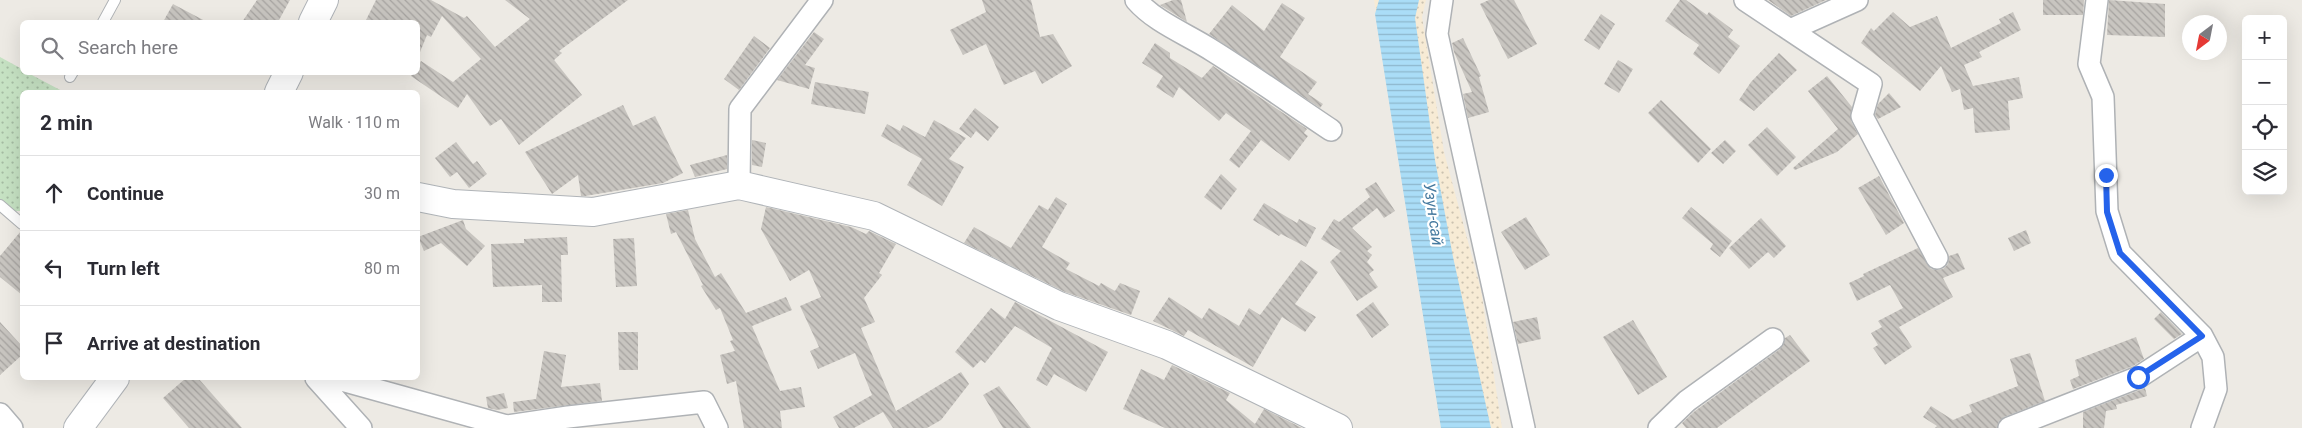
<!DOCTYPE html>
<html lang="en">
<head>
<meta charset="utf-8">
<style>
  :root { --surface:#fff; --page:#f7f7f7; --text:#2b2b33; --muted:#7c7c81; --line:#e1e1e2 }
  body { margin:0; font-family:Roboto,sans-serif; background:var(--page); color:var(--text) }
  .controls { position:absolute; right:15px; top:15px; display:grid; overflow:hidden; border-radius:8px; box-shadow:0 5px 20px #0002 }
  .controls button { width:45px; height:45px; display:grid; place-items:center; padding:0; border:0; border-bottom:1px solid var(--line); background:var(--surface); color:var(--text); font:25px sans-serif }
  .compass { position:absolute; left:2182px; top:15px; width:45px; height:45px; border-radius:50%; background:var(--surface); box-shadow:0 5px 20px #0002; rotate:212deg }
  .stop { position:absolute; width:15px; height:15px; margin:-11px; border:4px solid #2563eb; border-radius:50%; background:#fff }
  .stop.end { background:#2563eb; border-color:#fff; box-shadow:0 1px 5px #0008 }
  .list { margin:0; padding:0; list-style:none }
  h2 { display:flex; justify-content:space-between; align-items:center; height:65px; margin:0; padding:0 20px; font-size:21px }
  h2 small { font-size:16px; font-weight:400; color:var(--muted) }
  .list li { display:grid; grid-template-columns:32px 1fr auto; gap:15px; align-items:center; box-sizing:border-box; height:75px; padding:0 20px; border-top:1px solid var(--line) }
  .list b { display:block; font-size:19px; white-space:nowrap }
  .list em { font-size:16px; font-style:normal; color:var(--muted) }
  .icon { flex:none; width:28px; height:28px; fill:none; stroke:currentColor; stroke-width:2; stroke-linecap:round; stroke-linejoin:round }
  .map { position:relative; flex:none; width:2302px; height:428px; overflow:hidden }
  .search { position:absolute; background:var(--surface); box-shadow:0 5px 20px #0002; left:20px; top:20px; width:400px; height:55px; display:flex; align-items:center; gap:12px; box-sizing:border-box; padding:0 18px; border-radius:8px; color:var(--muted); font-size:19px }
  .panel { position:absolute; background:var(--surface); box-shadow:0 5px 20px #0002; left:20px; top:90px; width:400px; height:290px; border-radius:8px }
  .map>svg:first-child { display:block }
  .sand { fill:url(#sand-dots) }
  .park { fill:url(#park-dots) }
  .water { fill:url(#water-rules) }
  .building { fill:url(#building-back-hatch) }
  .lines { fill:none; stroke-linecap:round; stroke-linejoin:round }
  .lane-casing { stroke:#afb2b5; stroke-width:12 }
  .street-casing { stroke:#afb2b5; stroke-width:24 }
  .secondary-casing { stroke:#b0b4b8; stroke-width:30 }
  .lane { stroke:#fff; stroke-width:10 }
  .street { stroke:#fff; stroke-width:21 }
  .secondary { stroke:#fff; stroke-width:28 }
  .route { stroke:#2563eb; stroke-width:6 }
  .labels { text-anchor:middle; stroke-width:4.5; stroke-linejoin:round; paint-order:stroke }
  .water-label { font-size:16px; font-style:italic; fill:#467a9f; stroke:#fff }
</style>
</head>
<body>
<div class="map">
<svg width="2302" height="428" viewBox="0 0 2302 428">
  <defs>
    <pattern id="sand-dots" width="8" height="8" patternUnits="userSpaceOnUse" patternTransform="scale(1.25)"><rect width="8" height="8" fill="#f7ebd5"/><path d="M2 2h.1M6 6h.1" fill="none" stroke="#cbc2b0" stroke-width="1.8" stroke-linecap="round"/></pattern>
    <pattern id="park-dots" width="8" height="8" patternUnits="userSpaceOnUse" patternTransform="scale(1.25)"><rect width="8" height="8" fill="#c6e2c3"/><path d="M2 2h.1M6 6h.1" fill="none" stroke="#a4bba2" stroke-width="1.8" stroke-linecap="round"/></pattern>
    <pattern id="water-rules" width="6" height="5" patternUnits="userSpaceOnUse" patternTransform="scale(1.25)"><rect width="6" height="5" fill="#aaddf7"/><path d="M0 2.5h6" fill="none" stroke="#8eb7cc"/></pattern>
    <pattern id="building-back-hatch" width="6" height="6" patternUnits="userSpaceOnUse" patternTransform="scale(1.25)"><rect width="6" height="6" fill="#c8c5c0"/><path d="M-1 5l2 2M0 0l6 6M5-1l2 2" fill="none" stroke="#a6a3a0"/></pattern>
  </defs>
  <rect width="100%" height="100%" fill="#edeae4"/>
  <path class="sand" d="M1374,0H1426L1422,17L1444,152L1481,290L1502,428H1441Z"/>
  <path class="park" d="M0,57L22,69V72L28,73L64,92H22V211H0Z"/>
  <path class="water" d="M1379,0H1419L1415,18L1435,160L1453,257L1491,428H1441L1375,14Z"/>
  <path class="building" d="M257,0H290L278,22H242Z
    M376,0H431L464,18L467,16L495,47L530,19L505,0H628L559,51L562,53L554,60L582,95L519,145L501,119L490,126L467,94L458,108L411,76L413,72H418V66L421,61L453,82L481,59L442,16L431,37L427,35L418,57V22H365Z
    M982,0H1031L1040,37L1053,34L1072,66L1042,84L1035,71L1004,85L986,44L963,55L950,30L986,12Z
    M1173,0H1181L1187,22L1160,5Z
    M1489,0H1514L1537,44L1508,59L1480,4Z
    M1680,0H1686L1707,15L1709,12L1733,30L1728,37L1740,46L1719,74L1693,54L1699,45L1665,21Z
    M1768,0H1826L1791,16Z
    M2043,0H2084L2083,15H2043Z
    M2109,0L2165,4V37L2107,35Z
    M1282,3L1305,18L1280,57L1317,82L1308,94L1323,104L1320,108L1209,34L1232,5L1264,31Z
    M173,4L207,22H163Z
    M1893,12L1910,27L1937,16L1951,48L2001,23L1999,19L2013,12L2021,30L1979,52L1982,57L1964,65L1973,86L2019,77L2023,98L2008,101L2010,130L1975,133L1973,108L1964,110L1960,89L1952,92L1941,66L1920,91L1861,43L1871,28L1874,31Z
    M1601,14L1615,24L1599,50L1584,40Z
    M814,32L824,39L805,65L815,68L809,89L777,80Z
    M754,36L770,48L739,90L724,79Z
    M1463,38L1481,76L1479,77L1489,112L1468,118L1463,94L1472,92L1454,52L1452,43Z
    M1155,43L1170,53V58L1202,78L1213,66L1307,129L1304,133L1308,136L1289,161L1261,140L1239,168L1229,160L1251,131L1226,113L1219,121L1179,87L1173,98L1156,87L1163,76L1142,63Z
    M1779,53L1797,70L1754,111L1739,100L1751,82Z
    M1618,60L1633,69L1619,93L1604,84Z
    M1827,76L1852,107L1851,121L1858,134L1837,152L1795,170L1793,168L1838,129L1808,91Z
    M815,82L869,92L865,114L811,104Z
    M1889,93L1901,107L1878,119L1875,115L1878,104Z
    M1661,100L1711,149L1698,163L1648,113Z
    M623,105L633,126L655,116L683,173L663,183L585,196H581L578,175L552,194L525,152Z
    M975,108L999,127L988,141L976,131L971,138L959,129Z
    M934,120L966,138L949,159L964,167L942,206L907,185L922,159L881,136L887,124L900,131L903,125L925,137Z
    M1767,127L1796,157L1777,176L1748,145Z
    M752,140L766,143L762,167L752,165Z
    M1725,140L1736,151L1723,164L1711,153Z
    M456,142L473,164L477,161L487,174L469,188L457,172L450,177L435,158Z
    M727,155V169L695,177L690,165Z
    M1221,174L1237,189L1221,210L1204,197Z
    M1879,176L1904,223L1886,235L1858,188Z
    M1376,182L1395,211L1384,218L1377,208L1352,228L1372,247L1367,251L1372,255L1367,262L1374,270L1369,274L1378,287L1357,301L1330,262L1341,251L1321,239L1334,219L1339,222L1370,197L1365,189Z
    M1056,197L1067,204L1042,247L1070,263L1066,269L1099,286L1101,283L1115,291L1120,283L1140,291L1131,315L1065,292L964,243L974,227L1011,248L1039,205L1048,210Z
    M1264,203L1297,223L1299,219L1316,228L1306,247L1281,234L1279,236L1253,220Z
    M766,207L851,227L866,234L869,231L896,244L879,273L882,275L864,298L875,322L861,328L896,411L961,372L969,384L941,420L927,428H893L883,412L854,428H839L833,417L872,395L855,353L818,369L810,351L819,347L800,306L821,297L809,270L790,281L761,229Z
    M1691,207L1732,241L1720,257L1710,249L1713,244L1682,218Z
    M688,210L695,239L715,277L721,273L746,313L786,297L792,310L752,326L780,391L801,387L805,407L780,411L782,428H744L736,381L727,384L720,355L735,351L730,341L733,340L720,308L716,310L701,286L703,285L676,232L671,234L666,214Z
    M1526,217L1550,255L1525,270L1501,232Z
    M1761,218L1786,246L1774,258L1768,252L1749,269L1729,248Z
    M463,220L466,229L485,246L467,266L441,243L424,251L418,237Z
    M2026,230L2031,243L2014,251L2008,238Z
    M21,231H22V295L0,277V256Z
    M567,237L568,255H561L562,302H542V285L493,287L491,244L524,243V239Z
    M634,238L637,286L616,287L613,239Z
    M1918,248L1931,269L1937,270L1943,269L1948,264L1949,256L1958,253L1965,269L1943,278L1953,297L1899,327L1912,347L1885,365L1873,348L1878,345L1871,333L1882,327L1878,321L1903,308L1890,285L1857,301L1849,283L1864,276L1863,274Z
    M1301,260L1318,272L1295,304L1316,317L1305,332L1282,317L1253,367L1188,330L1184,336L1153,321L1169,297L1202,319L1209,308L1239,326L1249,308L1260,315Z
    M1015,302L1108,352L1086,392L1054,374L1047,386L1036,380L1052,348L1015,326L985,363L981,360L973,368L955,352L991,308L1005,319Z
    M1373,302L1389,325L1372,338L1356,315Z
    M2161,312L2182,334L2174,339L2154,319Z
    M1537,317L1541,339L1518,344L1513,322Z
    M1633,320L1667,377L1638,395L1603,337Z
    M0,322L22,346V355L0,375Z
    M618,332H638V370H619Z
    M1790,335L1810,361L1717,428H1686L1682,423L1695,411L1780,349L1785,338Z
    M2136,337L2144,359L2133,366L2073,389L2070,380L2079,376L2075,360Z
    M544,351L566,355L561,387L600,383L602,401L514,412L513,402L536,399Z
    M2030,353L2045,401L2004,417L1999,421L1997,428H1935L1937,426L1923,417L1931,406L1953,420L1972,412L1969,405L2018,386L2010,359Z
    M1172,365L1230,393L1226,400L1255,424L1264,409L1302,428H1165L1123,409L1141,369L1164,380Z
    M186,378H198L242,428H189L163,398Z
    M999,386L1031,428H1003L983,395Z
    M2145,388L2147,396L2116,405L2117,409L2106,411L2104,428H2083V412Z
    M504,393L508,408L497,410L488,408L486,397Z"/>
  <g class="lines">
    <defs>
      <path id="lane" d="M103,22L115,0
        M70,77L73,72
        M0,205L22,224"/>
      <path id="street" d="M1136,0C1156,23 1187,34 1213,51C1253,76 1292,104 1331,130
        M1442,0L1437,34L1524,428
        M1745,0L1871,84L1862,116L1937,258
        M2097,0L2089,64L2103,97L2107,211L2120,253L2202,336L2213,357L2216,389L2202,428
        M1790,30L1857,0
        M739,185L740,109L822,0
        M316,378L361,428
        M334,378L507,426L509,428
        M0,414L12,428
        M507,426L568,417L704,402L717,428
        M1659,428L1687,401L1773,339
        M2009,428L2139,377L2202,336"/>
      <path id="secondary" d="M313,22L324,0
        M279,92L289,72
        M418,197L453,204L593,212L739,185L874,216L1059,306L1167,345L1338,428
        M78,428L115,378"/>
    </defs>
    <use href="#lane" class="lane-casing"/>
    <use href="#street" class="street-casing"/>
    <use href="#secondary" class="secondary-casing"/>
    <use href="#lane" class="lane"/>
    <use href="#street" class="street"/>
    <use href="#secondary" class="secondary"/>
  </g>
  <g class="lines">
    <path class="route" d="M2106,175L2107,212L2120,253L2202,336L2138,377"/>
  </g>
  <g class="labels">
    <g class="water-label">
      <text transform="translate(1434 214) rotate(82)" y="6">Узун-сай</text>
    </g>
  </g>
</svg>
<div class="controls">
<button>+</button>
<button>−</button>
<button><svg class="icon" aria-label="locate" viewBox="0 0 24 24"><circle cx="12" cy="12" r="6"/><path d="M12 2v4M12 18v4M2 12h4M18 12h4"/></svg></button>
<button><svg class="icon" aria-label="layers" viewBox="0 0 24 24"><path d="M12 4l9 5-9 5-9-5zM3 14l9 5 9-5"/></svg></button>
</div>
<svg class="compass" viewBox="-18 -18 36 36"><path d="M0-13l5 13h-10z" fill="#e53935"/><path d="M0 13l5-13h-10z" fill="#7c7c81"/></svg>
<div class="stop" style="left:2138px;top:377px"></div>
<div class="stop end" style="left:2106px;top:175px"></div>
<div class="search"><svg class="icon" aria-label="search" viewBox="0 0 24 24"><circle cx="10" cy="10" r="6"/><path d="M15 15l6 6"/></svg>Search here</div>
<section class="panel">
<h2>2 min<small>Walk · 110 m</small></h2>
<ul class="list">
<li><svg class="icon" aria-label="ahead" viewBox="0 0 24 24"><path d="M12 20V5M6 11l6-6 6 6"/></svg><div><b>Continue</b></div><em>30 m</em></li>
<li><svg class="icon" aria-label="left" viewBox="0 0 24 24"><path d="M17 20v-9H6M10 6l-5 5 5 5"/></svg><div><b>Turn left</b></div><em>80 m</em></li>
<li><svg class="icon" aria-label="arrive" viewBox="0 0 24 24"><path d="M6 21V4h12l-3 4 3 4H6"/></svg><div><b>Arrive at destination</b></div></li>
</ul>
</section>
</div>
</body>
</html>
